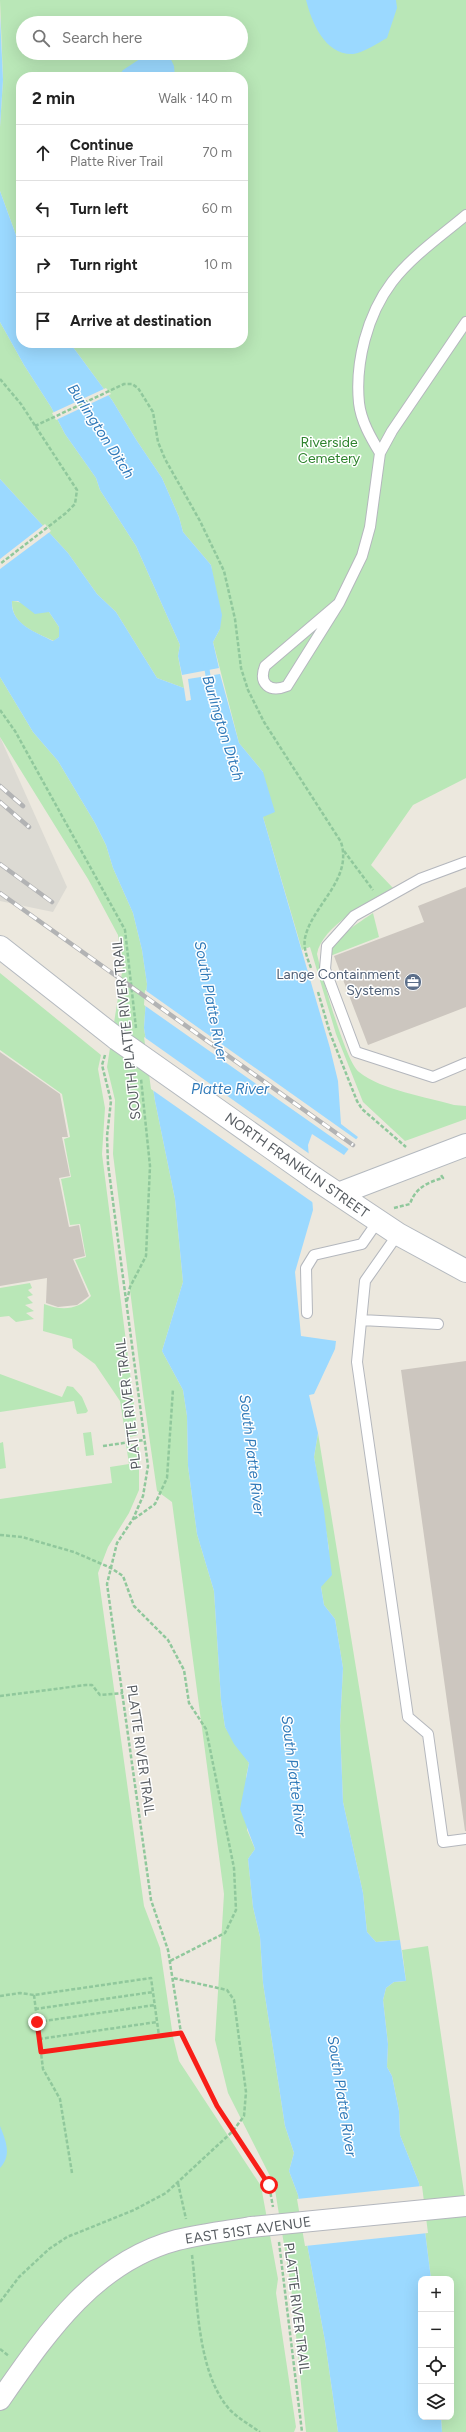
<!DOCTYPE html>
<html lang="en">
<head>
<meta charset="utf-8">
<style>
  :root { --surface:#fff; --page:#f2f2f2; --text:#222; --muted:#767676; --line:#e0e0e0 }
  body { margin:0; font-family:Figtree,sans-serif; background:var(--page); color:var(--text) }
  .controls { position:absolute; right:12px; bottom:12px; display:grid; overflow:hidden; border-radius:8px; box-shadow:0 4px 16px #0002 }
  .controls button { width:36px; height:36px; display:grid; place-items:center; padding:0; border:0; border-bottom:1px solid var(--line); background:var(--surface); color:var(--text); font:20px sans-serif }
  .stop { position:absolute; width:12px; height:12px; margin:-9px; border:3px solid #f81e18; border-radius:50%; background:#fff }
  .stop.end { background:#f81e18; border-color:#fff; box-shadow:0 1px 4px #0008 }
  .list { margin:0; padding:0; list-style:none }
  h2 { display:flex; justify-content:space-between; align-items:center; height:52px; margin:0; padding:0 16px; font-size:17px }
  h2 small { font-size:13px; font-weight:400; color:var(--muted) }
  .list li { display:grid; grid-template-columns:26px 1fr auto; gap:12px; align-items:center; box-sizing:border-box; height:56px; padding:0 16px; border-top:1px solid var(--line) }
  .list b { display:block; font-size:15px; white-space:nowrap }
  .list p { margin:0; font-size:13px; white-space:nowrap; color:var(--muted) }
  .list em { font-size:13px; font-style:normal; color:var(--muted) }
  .icon { flex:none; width:22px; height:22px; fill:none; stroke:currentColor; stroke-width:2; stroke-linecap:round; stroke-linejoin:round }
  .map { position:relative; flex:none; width:466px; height:2432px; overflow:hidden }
  .search { position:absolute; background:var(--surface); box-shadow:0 4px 16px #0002; left:16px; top:16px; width:232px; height:44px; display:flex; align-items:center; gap:10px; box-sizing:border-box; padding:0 14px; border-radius:22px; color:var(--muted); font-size:15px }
  .panel { position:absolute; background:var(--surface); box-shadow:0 4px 16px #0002; left:16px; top:72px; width:232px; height:276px; border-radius:16px }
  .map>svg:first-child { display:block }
  .industrial { fill:#dcdad3 }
  .green { fill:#b9e7b7; fill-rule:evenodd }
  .water { fill:#9bd9ff; fill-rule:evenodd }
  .pier { fill:#ece8de }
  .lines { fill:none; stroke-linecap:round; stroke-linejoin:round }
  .stream { stroke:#9bd9ff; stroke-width:5 }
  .building { fill:#ccc6bf }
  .lane-casing { stroke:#b4b7bd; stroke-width:12 }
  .street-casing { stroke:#b4b7bd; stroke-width:22 }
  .secondary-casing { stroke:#b4b9bf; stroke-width:24 }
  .path { stroke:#90c89c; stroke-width:2.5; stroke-dasharray:4 2; stroke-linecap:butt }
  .lane { stroke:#fff; stroke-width:10 }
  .street { stroke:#fff; stroke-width:20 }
  .secondary { stroke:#fff; stroke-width:22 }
  .rail-casing { stroke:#b2b3b4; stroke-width:4.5 }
  .rail { stroke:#fff; stroke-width:3; stroke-dasharray:9; stroke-linecap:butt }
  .street-bridge-casing { stroke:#b4b7bd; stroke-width:22; stroke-linecap:butt }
  .secondary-bridge-casing { stroke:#b4b9bf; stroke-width:24; stroke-linecap:butt }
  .street-bridge { stroke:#fff; stroke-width:20 }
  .secondary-bridge { stroke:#fff; stroke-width:22 }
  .route { stroke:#f81e18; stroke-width:5 }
  .labels { text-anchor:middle; stroke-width:3; stroke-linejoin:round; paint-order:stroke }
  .park-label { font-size:14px; fill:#2d832c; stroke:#fff }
  .service-label { font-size:14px; fill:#4e5e75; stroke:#fff; text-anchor:end }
  .street-label { font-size:14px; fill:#575c61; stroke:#fff }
  .water-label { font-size:15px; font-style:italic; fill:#307ab9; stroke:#fff }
</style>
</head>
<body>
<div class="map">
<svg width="466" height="2432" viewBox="0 0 466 2432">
  <rect width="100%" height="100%" fill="#ece8de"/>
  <path class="industrial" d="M0,737L67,887L53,912L0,901Z"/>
  <path class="green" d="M0,0H466V778L413,805L371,865L393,888C369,902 322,926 317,954C322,975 345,1061 359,1072C381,1090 427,1097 454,1105L466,1106V1119L405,1141L363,1102L336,1034L310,947L302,950L263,817V772L239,743L213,642L220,629L211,565L183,532L179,517L162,478L137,441L112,400L70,343H243V77H21V249L0,191V127L3,80ZM23,23H241V53H23Z
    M0,322L24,365L51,407L65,434L96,478L100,490L136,546L180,645L178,656L184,688L157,678L116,612L97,594L68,553L0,479Z
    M12,601C25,601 36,613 49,612L59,627V637L54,641C35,632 11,625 12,601Z
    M0,677L33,732L58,761L95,823L106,845L113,868L133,913L142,950L147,984L144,1028L155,1101L175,1199L183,1282L162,1351L183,1390L187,1416L188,1466L197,1534L214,1591L221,1700L225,1727L249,1763L246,1777L247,1830L255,1849L248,1859L253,1907L260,1937L263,1983L285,2126L294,2153L289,2171L298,2195L325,2341L338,2432H306L291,2287L274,2184L228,2093L215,2040L224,1894L172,1502L157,1491L143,1394L113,1154L115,1100L107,1067L123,966L118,935L88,879L0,737Z
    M373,913L379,937L330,956C331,939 360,922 373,913Z
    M0,973L101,1055L98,1069L105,1108L102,1154L138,1435L126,1438L120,1401L95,1364L73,1348L72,1339L43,1331L44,1304C62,1311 78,1310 91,1296L75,1260L86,1257L80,1224L70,1225L61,1179L71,1177L64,1139L70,1137L62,1094L0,1050Z
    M30,1283L32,1288L28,1290L33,1295L27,1297L33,1303L25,1305L34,1311L26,1313L34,1319L16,1322L9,1316L0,1317V1288Z
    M0,1374L62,1397L67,1386L73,1387L82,1397L88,1411L86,1413L77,1414L74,1401L0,1412Z
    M91,1432L94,1455L86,1456L83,1433Z
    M318,1433L400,1940L376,1942L367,1932L363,1893L343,1802L340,1726L343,1668L335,1619L324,1605L321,1587L329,1549L314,1457Z
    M3,1442L6,1468L0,1469V1443Z
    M126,1444L139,1445V1490L129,1513L108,1547L98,1573L144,1906L160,1948L173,2037L179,2061L261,2186L278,2279L276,2293L296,2427L294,2432H0V1499L112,1483L110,1467L129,1464Z
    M428,1946L466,2206V2432H442L441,2417H451V2279H431L419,2183L400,2135L399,2111L392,2076L387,2067L388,2044L383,2000L386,1988L394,1982L406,1981L402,1950Z"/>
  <path class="water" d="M306,0H396L397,8L387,38C378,43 363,53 353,54C325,55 312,23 306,0Z
    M0,15L3,80L0,127Z
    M149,53H168L174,66L175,77H118L123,70Z
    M0,191L21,249V343H70L112,400L137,441L162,478L179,517L183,532L211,565L222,615L220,629L213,642L219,668L182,675L178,656L180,645L136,546L100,490L96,478L65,434L51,407L24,365L0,322Z
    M0,479L68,553L97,594L116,612L157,678L184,688L186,701L191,700L188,679L220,674L239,743L263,772L275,812L263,817L330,1048L338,1081L341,1124L358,1137L344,1155L312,1134L308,1145L313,1210L295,1272L301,1336L336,1341L335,1349L314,1394L309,1395L318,1433L314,1457L324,1511L332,1575L321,1587L324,1605L335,1619L343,1668L340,1726L343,1802L363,1893L367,1932L376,1942L400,1940L406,1981L394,1982L386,1988L383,2000L388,2044L387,2067L392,2076L399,2111L400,2135L419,2183L431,2279H421V2417H441L442,2432H338L325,2341L298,2195L289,2171L294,2153L285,2126L263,1983L260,1937L253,1907L248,1859L255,1849L240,1809L249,1763L234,1744L225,1727L221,1700L214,1591L197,1534L188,1466L187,1416L183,1390L162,1351L183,1282L175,1199L155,1101L144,1028L147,984L142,950L133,913L113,868L106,845L95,823L58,761L33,732L0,677ZM12,601H18L35,614L49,612L59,627V637L53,641C36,632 10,624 12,601Z
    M0,2126C6,2141 12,2155 0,2168Z"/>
  <path class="pier" d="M106,388L111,394L56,420L52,413Z
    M45,524L51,531L0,569V559Z
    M145,990L357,1140L350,1150L144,1005Z
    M144,1037L311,1155L315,1204L151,1089Z
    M422,2186L428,2233L305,2246L297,2199Z"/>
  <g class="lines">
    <path class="stream" d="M206,664L209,681"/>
  </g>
  <path class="building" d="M466,887V1007L368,1045L334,956L424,922L418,906Z
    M0,1052L60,1094L68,1137H62L70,1176L59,1178L69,1227L79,1225L85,1256L73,1259L89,1296L77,1305L58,1307L46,1303L47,1278L0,1286Z
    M466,1361V1831H465L401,1370Z"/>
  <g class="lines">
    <defs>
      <path id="lane" d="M380,453C371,438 361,421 359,403C355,363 367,315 392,282C412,256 441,236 466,215
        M339,603L287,686C270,693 258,684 265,666L339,603L362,556L370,527L380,453L392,431L466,322
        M466,862L420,879L354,916L327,946L325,969L356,1052L433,1077L466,1063
        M398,1234L365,1281L357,1362L408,1717L428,1734L443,1842L466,1839
        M307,1313L306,1268L314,1255L362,1244L378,1221
        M361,1320L438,1324"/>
      <path id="street" d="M0,2400C46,2334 94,2262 177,2240C201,2234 226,2231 251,2227"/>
      <path id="secondary" d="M0,947L117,1039
        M314,1178L398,1234L466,1271
        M338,1194L466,1145"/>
    </defs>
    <use href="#lane" class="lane-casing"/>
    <use href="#street" class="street-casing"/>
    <use href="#secondary" class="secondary-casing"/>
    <path class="path" d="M0,379L21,404L77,490L75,504L66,513L0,564
      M35,426L124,384H132L138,388L153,412L158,442L165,459L200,521L224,571L235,619L241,668L248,690L264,722L341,842C353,880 312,905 305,938C303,948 308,960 311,968
      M0,710L15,731L125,930L136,1028
      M344,851L373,890
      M318,992L330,1033L357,1101L362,1109L406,1147
      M105,1055L102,1065L111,1101L107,1136L108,1164L148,1466L143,1496L133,1519L117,1543L107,1584L151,1900L168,1950L181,2033L217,2106L269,2185L273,2207
      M394,1208L410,1204C415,1188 428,1182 443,1178L441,1175
      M127,1301L130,1287L146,1256L150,1166L141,1079
      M103,1446L144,1440
      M134,1519L155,1504L167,1478L173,1389
      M0,1535L22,1537L74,1552L111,1568L123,1576L134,1606L168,1640L184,1670L189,1703L206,1729L234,1868L236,1910L225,1933L170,1961
      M0,1696L86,1685H92L100,1695L123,1693
      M34,1995L43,2069L60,2099L72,2173
      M0,1996L20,1993L34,1995L151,1978L159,2036
      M35,2009L153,1992
      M37,2022L155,2005
      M39,2039L157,2022
      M41,2052L181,2033
      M178,2183L186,2219
      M279,2242L302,2432
      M192,2255C198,2303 197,2373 230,2410C238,2418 250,2425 260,2432
      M0,2302L19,2277L49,2249L67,2237L134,2210L166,2193L233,2131L244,2116L246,2092L234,2000L227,1990L173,1978
      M0,2349L9,2356"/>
    <use href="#lane" class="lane"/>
    <use href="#street" class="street"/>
    <use href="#secondary" class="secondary"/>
    <defs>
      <path id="rail" d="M0,786L23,806
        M0,802L29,827
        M0,864L52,902
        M0,893L353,1145"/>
    </defs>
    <use href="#rail" class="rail-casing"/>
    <use href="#rail" class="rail"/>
    <defs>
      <path id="street-bridge" d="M251,2227L466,2206"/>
      <path id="secondary-bridge" d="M117,1039L314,1178"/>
    </defs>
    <use href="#street-bridge" class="street-bridge-casing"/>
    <use href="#secondary-bridge" class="secondary-bridge-casing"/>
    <use href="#street-bridge" class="street-bridge"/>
    <use href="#secondary-bridge" class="secondary-bridge"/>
  </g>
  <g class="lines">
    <path class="route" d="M37,2022L41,2052L181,2033L217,2106L269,2185"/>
  </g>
  <defs>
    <symbol id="office-disc" viewBox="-11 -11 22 22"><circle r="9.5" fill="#5c6f8a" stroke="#fff"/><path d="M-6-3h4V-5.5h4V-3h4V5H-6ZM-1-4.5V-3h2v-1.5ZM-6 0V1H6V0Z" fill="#fff"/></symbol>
  </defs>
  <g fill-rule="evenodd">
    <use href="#office-disc" x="403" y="972" width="20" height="20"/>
  </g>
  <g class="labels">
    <g class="park-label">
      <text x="329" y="447">Riverside<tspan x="329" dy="16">Cemetery</tspan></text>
    </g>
    <g class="service-label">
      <text x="400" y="979">Lange Containment<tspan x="400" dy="16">Systems</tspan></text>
    </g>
    <g class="street-label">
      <text transform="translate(126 1029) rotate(-96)" y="5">SOUTH PLATTE RIVER TRAIL</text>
      <text transform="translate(297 1165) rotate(35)" y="5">NORTH FRANKLIN STREET</text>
      <text transform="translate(128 1404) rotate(-97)" y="5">PLATTE RIVER TRAIL</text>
      <text transform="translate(141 1750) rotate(82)" y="5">PLATTE RIVER TRAIL</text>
      <text transform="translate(248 2230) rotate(-8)" y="5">EAST 51ST AVENUE</text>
      <text transform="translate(297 2308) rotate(83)" y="5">PLATTE RIVER TRAIL</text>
    </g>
    <g class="water-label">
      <text transform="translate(101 431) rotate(57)" y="5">Burlington Ditch</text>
      <text transform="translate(223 728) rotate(73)" y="5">Burlington Ditch</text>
      <text transform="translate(211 1001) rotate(79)" y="5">South Platte River</text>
      <text x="230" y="1094">Platte River</text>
      <text transform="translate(252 1455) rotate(83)" y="5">South Platte River</text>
      <text transform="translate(294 1776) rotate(83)" y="5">South Platte River</text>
      <text transform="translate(342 2096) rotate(81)" y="5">South Platte River</text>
    </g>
  </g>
</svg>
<div class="controls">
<button>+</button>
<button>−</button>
<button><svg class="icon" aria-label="locate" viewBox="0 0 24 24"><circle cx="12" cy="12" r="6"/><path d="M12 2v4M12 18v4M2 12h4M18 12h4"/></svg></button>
<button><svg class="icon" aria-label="layers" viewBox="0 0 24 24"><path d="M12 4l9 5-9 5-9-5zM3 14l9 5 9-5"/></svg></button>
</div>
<div class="stop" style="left:269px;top:2185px"></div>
<div class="stop end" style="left:37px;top:2022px"></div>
<div class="search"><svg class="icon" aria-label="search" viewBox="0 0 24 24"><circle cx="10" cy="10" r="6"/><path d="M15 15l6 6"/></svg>Search here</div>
<section class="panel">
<h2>2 min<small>Walk · 140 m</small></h2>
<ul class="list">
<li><svg class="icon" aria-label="ahead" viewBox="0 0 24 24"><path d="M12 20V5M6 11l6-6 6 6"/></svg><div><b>Continue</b><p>Platte River Trail</p></div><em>70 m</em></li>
<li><svg class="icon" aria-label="left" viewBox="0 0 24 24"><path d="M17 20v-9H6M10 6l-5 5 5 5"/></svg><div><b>Turn left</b></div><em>60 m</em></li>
<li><svg class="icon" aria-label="right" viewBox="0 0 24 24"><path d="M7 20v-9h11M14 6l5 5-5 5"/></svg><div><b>Turn right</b></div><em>10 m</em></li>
<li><svg class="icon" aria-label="arrive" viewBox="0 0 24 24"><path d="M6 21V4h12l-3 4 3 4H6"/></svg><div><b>Arrive at destination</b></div></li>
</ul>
</section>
</div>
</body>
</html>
